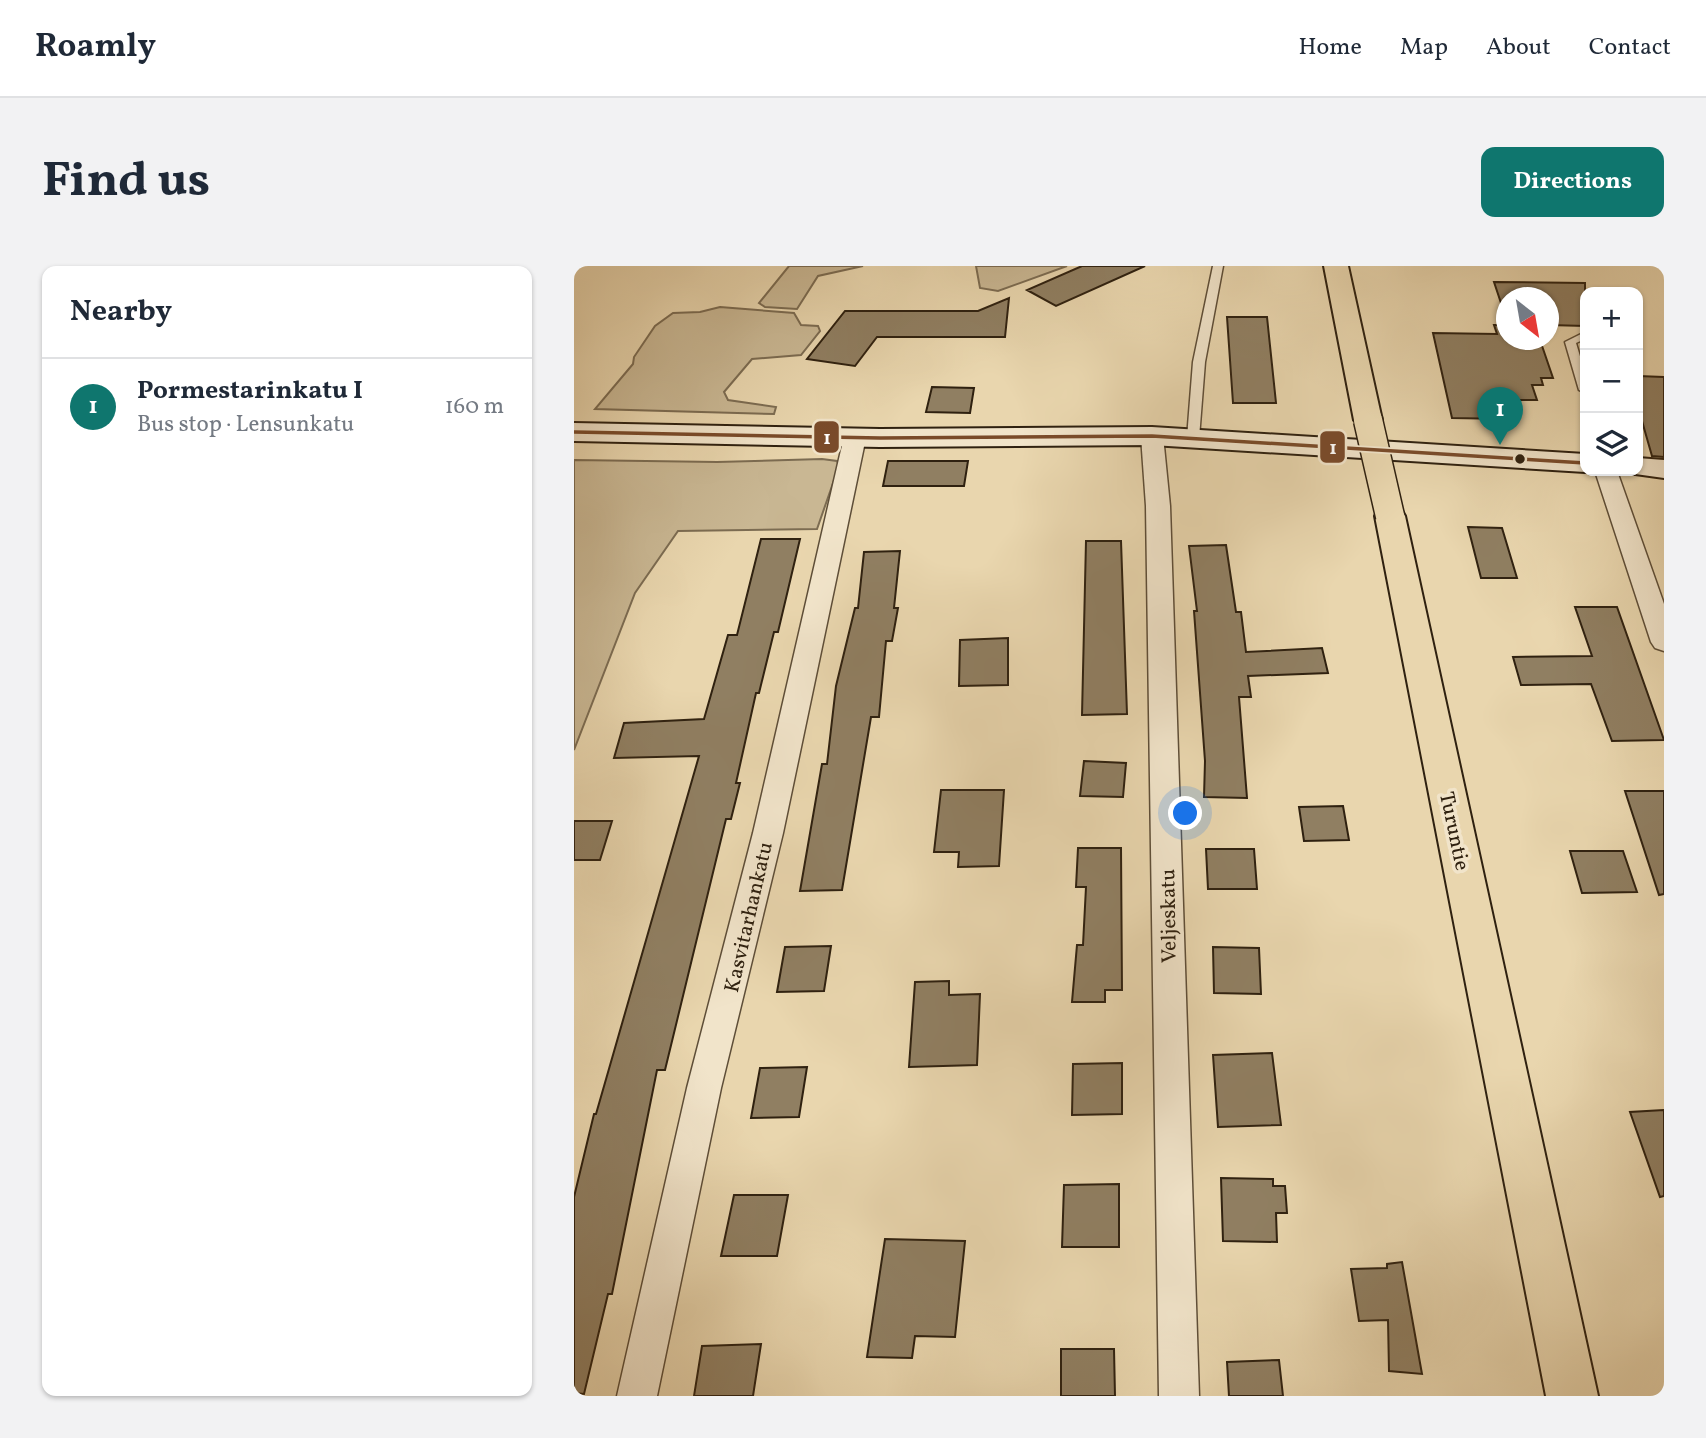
<!DOCTYPE html>
<html lang="en">
<head>
<meta charset="utf-8">
<style>
  :root { --surface:#fff; --page:#f2f2f3; --text:#1f2937; --muted:#747a83; --line:#e0e1e3; --accent:#0f766e }
  body { margin:0; font-family:Vollkorn,serif; background:var(--page); color:var(--text) }
  .controls { position:absolute; right:21px; top:21px; display:grid; overflow:hidden; border-radius:14px; box-shadow:0 2px 5px #0004 }
  .controls button { width:63px; height:63px; display:grid; place-items:center; padding:0; border:0; border-bottom:2px solid var(--line); background:var(--surface); color:var(--text); font:35px sans-serif }
  .compass { position:absolute; left:922px; top:21px; width:63px; height:63px; border-radius:50%; background:var(--surface); box-shadow:0 2px 5px #0004; rotate:149deg }
  .you { position:absolute; left:612px; top:548px; width:24px; height:24px; margin:-18px; border:5px solid #fff; border-radius:50%; background:#1a73e8; box-shadow:0 0 0 10px #1a73e833 }
  .badge { display:grid; place-items:center; width:46px; height:46px; border-radius:50%; background:var(--accent); color:#fff; font-size:23px; font-weight:700 }
  .pin { position:absolute; translate:-50% -58px; filter:drop-shadow(0 2px 4px #0008) }
  .pin::after { content:''; position:absolute; top:37px; width:24px; height:21px; background:inherit; clip-path:polygon(0 0,100% 0,50% 100%) }
  .list { margin:0; padding:0; list-style:none }
  h2 { display:flex; justify-content:space-between; align-items:center; height:91px; margin:0; padding:0 28px; font-size:30px }
  h2 small { font-size:23px; font-weight:400; color:var(--muted) }
  .list li { display:grid; grid-template-columns:46px 1fr auto; gap:21px; align-items:center; box-sizing:border-box; height:98px; padding:0 28px; border-top:2px solid var(--line) }
  .list b { display:block; font-size:26px; white-space:nowrap }
  .list p { margin:0; font-size:23px; white-space:nowrap; color:var(--muted) }
  .list em { font-size:23px; font-style:normal; color:var(--muted) }
  .icon { flex:none; width:38px; height:38px; fill:none; stroke:currentColor; stroke-width:2; stroke-linecap:round; stroke-linejoin:round }
  .map { position:relative; flex:none; width:1090px; height:1130px; overflow:hidden; border-radius:14px }
  header { display:flex; align-items:center; gap:42px; box-sizing:border-box; height:98px; padding:0 35px; background:var(--surface); border-bottom:2px solid var(--line) }
  header strong { font-size:33px }
  nav { display:flex; gap:38px; margin-inline-start:auto; font-size:24px }
  .intro { display:flex; align-items:center; justify-content:space-between; box-sizing:border-box; height:168px; padding:0 42px }
  h1 { margin:0; font-size:49px }
  .button { padding:18px 32px; border-radius:14px; background:var(--accent); color:#fff; font-size:24px; font-weight:700 }
  main { display:flex; gap:42px; padding:0 42px }
  aside { flex:1; background:var(--surface); border-radius:14px; box-shadow:0 2px 5px #0004 }
  .map>svg:first-child { display:block }
  .green { fill:#c9b793; stroke:#7c6c52; stroke-width:2 }
  .building { fill:#907f62; stroke:#2f2110; stroke-width:2 }
  .lines { fill:none; stroke-linecap:round; stroke-linejoin:round }
  .lane-casing { stroke:#5e4e38; stroke-width:3 }
  .street-casing { stroke:#5e4e38; stroke-width:3 }
  .secondary-casing { stroke:#2f2110; stroke-width:4 }
  .highway-casing { stroke:#2f2110; stroke-width:4 }
  .lane { fill:#f1e4ca; fill-rule:evenodd }
  .street { fill:#f1e4ca; fill-rule:evenodd }
  .secondary { fill:#f1e4ca; fill-rule:evenodd }
  .highway { fill:#e9d6ae; fill-rule:evenodd }
  .highway-bridge-casing { stroke:#2f2110; stroke-width:31; stroke-linecap:butt }
  .highway-bridge { stroke:#e9d6ae; stroke-width:28 }
  .bus-1-casing { stroke:#f1e4ca; stroke-width:7 }
  .bus-1 { stroke:#7a4b2a; stroke-width:3.5 }
  .bus-dot { fill:#2f2110; stroke:#f1e4ca; stroke-width:2.5 }
  .labels { text-anchor:middle; stroke-width:7; stroke-linejoin:round; paint-order:stroke }
  .street-label { font-size:21px; fill:#2f2110; stroke:#f1e4ca }
  .line-badge { stroke:#f1e4ca; stroke-width:2.5 }
  .badge-label { font-size:19px; text-anchor:middle; font-weight:bold; fill:#fff }
</style>
</head>
<body>
<header>
<strong>Roamly</strong>
<nav><a>Home</a><a>Map</a><a>About</a><a>Contact</a></nav>
</header>
<div class="intro"><h1>Find us</h1><a class="button">Directions</a></div>
<main>
<aside>
<h2>Nearby<small></small></h2>
<ul class="list">
<li><span class="badge">1</span><div><b>Pormestarinkatu I</b><p>Bus stop · Lensunkatu</p></div><em>160 m</em></li>
</ul>
</aside>
<div class="map">
<svg width="1090" height="1130" viewBox="0 0 1090 1130">
  <rect width="100%" height="100%" fill="#e9d6ae"/>
  <filter id="stains"><feTurbulence type="fractalNoise" baseFrequency=".00286" numOctaves="4"/><feColorMatrix values="0 0 0 0 .2 0 0 0 0 .09 0 0 0 0 .02 0 0 0 .5 -.17"/></filter>
  <radialGradient id="worn" r=".72"><stop offset=".6" stop-color="#630" stop-opacity="0"/><stop offset="1" stop-color="#630" stop-opacity=".3"/></radialGradient>
  <path class="green" d="M215,0H289L244,10L223,43L191,41L185,37Z
    M402,0H493L424,25L406,22Z
    M146,41L220,47L227,59L244,60L246,65L227,89L178,93L150,126L154,134L202,141L200,148L21,143L59,98L60,91L81,60L99,47L126,46Z
    M248,193L263,195L265,200L243,263L104,265L61,327L0,484V194L143,196Z"/>
  <path class="building" d="M508,0H571L482,40L453,24Z
    M920,16L1011,17V60L975,59V32H933V55Z
    M435,32L431,71H303L281,100L233,93L271,45H404Z
    M653,51H693L702,137H659Z
    M920,59H933V74H966L979,112H967L969,119H958L963,134H933V153L878,152L859,67L923,68Z
    M1064,110L1090,111V191L1078,190L1064,141Z
    M358,121L400,122L396,147L352,146Z
    M314,195H394L390,220H309Z
    M894,261L928,262L943,312H907Z
    M187,273H226L204,366H200L185,427H182L162,517H166L157,553H152L91,804H83L38,1028H34L10,1128L0,1127V931L20,848H22L125,490L40,492L50,457L130,453L154,369H163Z
    M512,275H547L553,448L508,449Z
    M652,279L662,346H667L672,386L748,382L754,407L674,410L677,431H665L673,532L630,531L631,495L620,345H623L615,280Z
    M326,285L320,342H324L318,375H312L305,451H297L268,624L226,625L248,498H253L262,420L281,342H284L290,286Z
    M1001,341H1043L1090,474L1038,475L1017,418L947,419L939,391L1018,390Z
    M434,372V419L385,420L386,374Z
    M510,495L552,497L549,531L506,530Z
    M367,524H430L425,600L384,601L385,586H360Z
    M1051,525H1090V628L1085,629Z
    M769,540L775,574L730,575L725,541Z
    M0,555H38L26,594H0Z
    M504,582H547L548,724H531V736H498L503,679H509L512,621H502Z
    M632,583H680L683,623H634Z
    M996,585H1049L1063,626L1008,627Z
    M257,680L250,725L203,726L211,681Z
    M639,681L685,682L687,728L640,727Z
    M375,715V729L406,728L403,799L335,801L341,716Z
    M698,787L707,859L644,861L639,789Z
    M548,797V848L498,849L499,798Z
    M233,801L225,851L177,852L186,802Z
    M1090,844V930L1086,931L1056,846Z
    M647,912L699,913V920H711L713,947H702L703,976L649,975Z
    M545,918V981H488L490,919Z
    M160,929H214L203,990H147Z
    M311,973L391,975L381,1071L341,1070L338,1092L293,1091Z
    M828,996L848,1108L815,1105L814,1054L785,1055L777,1003L813,1002V998Z
    M187,1078L179,1130H120L128,1080Z
    M487,1083H540L541,1130H487Z
    M705,1094L709,1130H655L653,1096Z"/>
  <g class="lines">
    <defs>
      <path id="lane" d="M639,0H649L631,96L625,172L619,176L613,172L619,96Z
        M1011,66V73L1002,77L1011,107V127L1005,124L991,76Z"/>
      <path id="street" d="M578,163L589,170L596,240L625,1130H585L572,240L567,170Z
        M281,164L292,171L209,567L147,822L83,1130H43L113,822L179,567L270,171Z
        M1021,205H1043L1090,338V385L1081,382L1077,376Z"/>
      <path id="secondary" d="M0,157L306,163L578,161L1011,188V205H1015L1011,206L578,179L306,181L0,175Z
        M1064,192L1090,194V212L1054,207L1052,205H1064Z"/>
      <path id="highway" d="M750,0H774L808,154L804,160L794,163L784,160L780,154Z
        M816,241L827,243L831,250L1024,1130H972L801,250L805,243Z"/>
    </defs>
    <use href="#lane" class="lane-casing"/>
    <use href="#street" class="street-casing"/>
    <use href="#secondary" class="secondary-casing"/>
    <use href="#highway" class="highway-casing"/>
    <use href="#lane" class="lane"/>
    <use href="#street" class="street"/>
    <use href="#secondary" class="secondary"/>
    <use href="#highway" class="highway"/>
    <defs>
      <path id="highway-bridge" d="M794,154L816,250"/>
    </defs>
    <use href="#highway-bridge" class="highway-bridge-casing"/>
    <use href="#highway-bridge" class="highway-bridge"/>
    <defs>
      <path id="bus-1" d="M0,166L306,172L578,170L1011,197"/>
    </defs>
    <use href="#bus-1" class="bus-1-casing"/>
    <use href="#bus-1" class="bus-1"/>
  </g>
  <circle class="bus-dot" cx="946" cy="193" r="6"/>
  <g class="labels">
    <g class="street-label">
      <text transform="translate(881 565) rotate(78)" y="7">Turuntie</text>
      <text transform="translate(594 650) rotate(-91)" y="7">Veljeskatu</text>
      <text transform="translate(174 651) rotate(-77)" y="7">Kasvitarhankatu</text>
    </g>
  </g>
  <g class="line-badge">
    <rect x="239" y="154" width="27" height="34" rx="7" fill="#7a4b2a"/>
    <rect x="745" y="164" width="27" height="34" rx="7" fill="#7a4b2a"/>
  </g>
  <g class="badge-label">
    <text x="253" y="178">1</text>
    <text x="759" y="188">1</text>
  </g>
  <rect width="100%" height="100%" filter="url(#stains)"/>
  <rect width="100%" height="100%" fill="url(#worn)"/>
</svg>
<div class="controls">
<button>+</button>
<button>−</button>
<button><svg class="icon" aria-label="layers" viewBox="0 0 24 24"><path d="M12 4l9 5-9 5-9-5zM3 14l9 5 9-5"/></svg></button>
</div>
<svg class="compass" viewBox="-18 -18 36 36"><path d="M0-13l5 13h-10z" fill="#e53935"/><path d="M0 13l5-13h-10z" fill="#747a83"/></svg>
<div class="you"></div>
<div class="pin badge" style="left:926px;top:179px">1</div>
</div>
</main>
</body>
</html>
